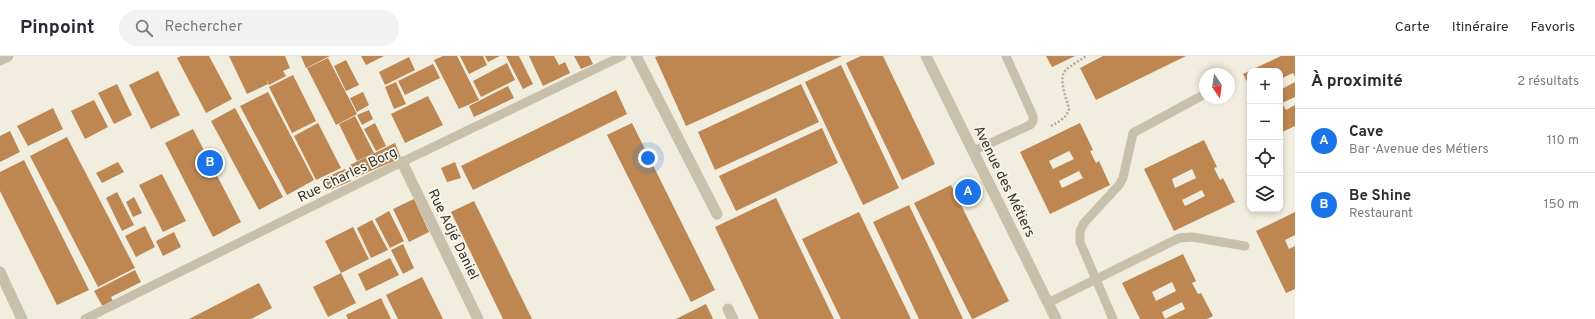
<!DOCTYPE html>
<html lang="fr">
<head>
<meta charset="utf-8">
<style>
  :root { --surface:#fff; --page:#f2f2f3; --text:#2b2b33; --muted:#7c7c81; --line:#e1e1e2; --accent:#1a73e8 }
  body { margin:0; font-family:Overpass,sans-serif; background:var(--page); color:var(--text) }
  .controls { position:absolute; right:12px; top:12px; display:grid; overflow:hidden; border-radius:8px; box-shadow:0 2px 6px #0003 }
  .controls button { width:36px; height:36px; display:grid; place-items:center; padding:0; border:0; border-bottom:1px solid var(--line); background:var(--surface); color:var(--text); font:20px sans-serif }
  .compass { position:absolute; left:1199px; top:12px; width:36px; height:36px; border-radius:50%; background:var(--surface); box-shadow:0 2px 6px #0003; rotate:167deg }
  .you { position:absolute; left:648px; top:102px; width:14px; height:14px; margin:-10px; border:3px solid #fff; border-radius:50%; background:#1a73e8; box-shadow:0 0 0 6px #1a73e833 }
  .badge { display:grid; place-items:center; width:26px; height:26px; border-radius:50%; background:var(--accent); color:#fff; font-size:13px; font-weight:700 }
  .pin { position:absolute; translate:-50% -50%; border:2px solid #fff; box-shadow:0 1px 4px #0006 }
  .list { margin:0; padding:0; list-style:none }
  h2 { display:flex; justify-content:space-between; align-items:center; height:52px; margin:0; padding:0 16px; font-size:17px }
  h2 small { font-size:13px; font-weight:400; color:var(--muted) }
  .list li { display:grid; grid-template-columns:26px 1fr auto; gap:12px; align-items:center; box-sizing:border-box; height:64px; padding:0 16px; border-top:1px solid var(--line) }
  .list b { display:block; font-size:15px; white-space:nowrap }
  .list p { margin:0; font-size:13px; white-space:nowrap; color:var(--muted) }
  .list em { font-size:13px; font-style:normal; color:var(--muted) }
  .icon { flex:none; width:22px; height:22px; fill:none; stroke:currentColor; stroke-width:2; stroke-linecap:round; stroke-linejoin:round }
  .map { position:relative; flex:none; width:1295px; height:263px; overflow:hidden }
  header { display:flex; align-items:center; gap:24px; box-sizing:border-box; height:56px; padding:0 20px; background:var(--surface); border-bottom:1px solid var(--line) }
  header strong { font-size:19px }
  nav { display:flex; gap:22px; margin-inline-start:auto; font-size:14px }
  .search { width:280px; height:36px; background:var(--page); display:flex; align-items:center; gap:10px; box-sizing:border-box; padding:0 14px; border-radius:22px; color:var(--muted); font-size:15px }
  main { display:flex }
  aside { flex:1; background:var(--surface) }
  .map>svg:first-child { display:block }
  .building { fill:#be8651; fill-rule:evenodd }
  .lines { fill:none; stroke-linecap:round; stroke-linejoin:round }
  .path { stroke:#b5ab96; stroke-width:2.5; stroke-dasharray:2 2; stroke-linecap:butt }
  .service { stroke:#c9c0ac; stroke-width:9 }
  .minor { stroke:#c9c0ac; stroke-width:11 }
  .tertiary { stroke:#c9c0ac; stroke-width:11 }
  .labels { text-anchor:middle; stroke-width:3.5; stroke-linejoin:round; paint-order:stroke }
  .street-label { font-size:14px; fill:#37322a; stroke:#f9f6ec }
</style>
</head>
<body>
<header>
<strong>Pinpoint</strong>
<div class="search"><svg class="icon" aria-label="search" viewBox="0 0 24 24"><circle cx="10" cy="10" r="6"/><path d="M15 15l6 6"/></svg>Rechercher</div>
<nav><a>Carte</a><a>Itinéraire</a><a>Favoris</a></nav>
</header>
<main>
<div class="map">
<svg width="1295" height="263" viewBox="0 0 1295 263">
  <rect width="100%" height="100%" fill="#f1eddf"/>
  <path class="building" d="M181,0H209L232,43L206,57L177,2Z
    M229,0H285L290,12L283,15L286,20L269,29L266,22L268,28L247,38Z
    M301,0H330L306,12Z
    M361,0H384L366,9Z
    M443,0H457L479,44L459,53L434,4Z
    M460,0H483L487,9L469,18Z
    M485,0H500L488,6Z
    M506,0H519L533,28L523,33Z
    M529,0H554L559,9L565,6L570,17L543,30Z
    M574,0H589L593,8L581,13Z
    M658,0H842L686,70L655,1Z
    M861,0H883L935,108L902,124L846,7Z
    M1046,0H1075L1052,11Z
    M1103,0H1186L1096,44L1080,12Z
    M1281,0H1295V21L1293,17L1280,23V15H1250V31L1243,18Z
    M409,1L415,14L385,29L379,16Z
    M328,2L357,58L336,69L307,12Z
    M346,4L359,29L346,35L334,10Z
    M507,7L515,24L481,41L473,25Z
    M433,8L440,22L405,39L398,25Z
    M841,9L899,132L863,149L805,26Z
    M158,15L180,59L151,73L129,29Z
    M293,19L316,65L292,77L269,31Z
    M396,26L406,48L394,53L385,31Z
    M1295,26V41L1282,47L1286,54L1295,49V70L1280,77V34Z
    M117,28L132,59L114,68L98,37Z
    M801,28L819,66L715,114L698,76Z
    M508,30L514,42L474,61L469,50Z
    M616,34L627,58L473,134L461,110Z
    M268,36L314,124L287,139L240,50Z
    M363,36L369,49L357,56L350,42Z
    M428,40L443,69L405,87L391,58Z
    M94,44L108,71L85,83L71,55Z
    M53,52L63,73L28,90L17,70Z
    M235,52L283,141L259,154L211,65Z
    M369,54L373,63L362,69L357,59Z
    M355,60L374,97L357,105L339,68Z
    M318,67L341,112L316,124L294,80Z
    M375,67L386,90L376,95L364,73Z
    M632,67L715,234L691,246L607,79Z
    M1080,67L1093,94L1090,95L1096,107L1099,105L1110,129L1050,158L1020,96ZM1069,95L1074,103L1053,113L1049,105ZM1079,115L1083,122L1062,132L1059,125Z
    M822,72L838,107L736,155L719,120Z
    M193,73L241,166L213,181L165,87Z
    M10,75L20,96L0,106V80Z
    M67,81L135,212L98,231L30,100Z
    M1204,84L1217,111L1214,112L1220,124L1223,122L1235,146L1174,175L1144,113ZM1192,113L1196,122L1175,132L1172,123ZM1202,134L1205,140L1185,150L1182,144Z
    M395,87L401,102L354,122L348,110Z
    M24,104L89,234L57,249L0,135V116Z
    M118,106L124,116L102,127L96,117Z
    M455,106L461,122L447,126L441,112Z
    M345,113L351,125L330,134L324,122Z
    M162,118L186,165L163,176L139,129Z
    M951,129L1009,245L973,263H972L914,147Z
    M117,136L134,169L122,175L106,142Z
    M134,141L142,157L133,161L126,146Z
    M776,142L834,263H759L715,171Z
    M414,143L429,176L409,186L393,153Z
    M474,145L532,263H503L451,156Z
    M909,149L963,263H919L873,166Z
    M389,155L404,185L390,192L375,163Z
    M859,156L911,263H841L802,183Z
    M1295,156V179L1285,184L1289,193L1295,190V233L1286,237L1256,175Z
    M372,164L388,194L371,202L357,172Z
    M145,170L155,191L136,201L125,180Z
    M353,171L369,203L341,217L325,185Z
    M174,176L181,191L163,200L156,185Z
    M403,188L414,212L403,218L391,194Z
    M1183,198L1196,225L1192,227L1198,238L1201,237L1213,260L1207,263H1165L1185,253L1182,246L1162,256L1165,263H1140L1122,227ZM1172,226L1176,235L1156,245L1152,236Z
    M390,202L399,219L366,235L358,218Z
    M135,214L141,226L111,241L113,245L103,251L94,235Z
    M341,217L356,247L328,261L313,231Z
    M422,221L443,263H398L386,239Z
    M259,227L272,252L251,263H189Z
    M381,242L391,263H348L346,259Z
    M706,248L713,263H676Z"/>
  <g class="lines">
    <path class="path" d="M1051,70C1058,66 1067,62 1069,53C1067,44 1058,22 1065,15C1070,9 1080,5 1086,0"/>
    <path class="service" d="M973,95L1030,69L1033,65V60L1006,0
      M1048,247L1179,182L1192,181L1245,190
      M85,263L402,106L622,0
      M1113,263L1080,186V175L1084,167L1119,129L1123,122L1133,77L1205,38"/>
    <path class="minor" d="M636,0L717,158
      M926,0L1056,263
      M402,106L478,263
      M0,216L22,263
      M728,253L733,263"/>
    <path class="tertiary" d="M0,4L8,0"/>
  </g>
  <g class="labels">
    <g class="street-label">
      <text transform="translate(347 118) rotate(-26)" y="5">Rue Charles Borg</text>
      <text transform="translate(1005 125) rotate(64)" y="5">Avenue des Métiers</text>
      <text transform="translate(454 178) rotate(64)" y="5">Rue Adjé Daniel</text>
    </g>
  </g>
</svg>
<div class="controls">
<button>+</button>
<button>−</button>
<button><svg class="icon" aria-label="locate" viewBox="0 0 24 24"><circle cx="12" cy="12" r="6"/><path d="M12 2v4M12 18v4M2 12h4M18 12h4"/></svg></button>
<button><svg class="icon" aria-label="layers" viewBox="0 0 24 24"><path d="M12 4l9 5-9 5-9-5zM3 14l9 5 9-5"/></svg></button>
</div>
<svg class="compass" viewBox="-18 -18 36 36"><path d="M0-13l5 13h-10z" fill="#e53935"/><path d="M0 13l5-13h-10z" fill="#7c7c81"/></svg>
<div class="you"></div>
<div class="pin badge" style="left:968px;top:136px">A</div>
<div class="pin badge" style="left:210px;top:107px">B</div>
</div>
<aside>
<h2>À proximité<small>2 résultats</small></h2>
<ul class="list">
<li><span class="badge">A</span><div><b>Cave</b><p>Bar · Avenue des Métiers</p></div><em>110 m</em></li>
<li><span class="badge">B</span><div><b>Be Shine</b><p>Restaurant</p></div><em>150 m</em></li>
</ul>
</aside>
</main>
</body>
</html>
